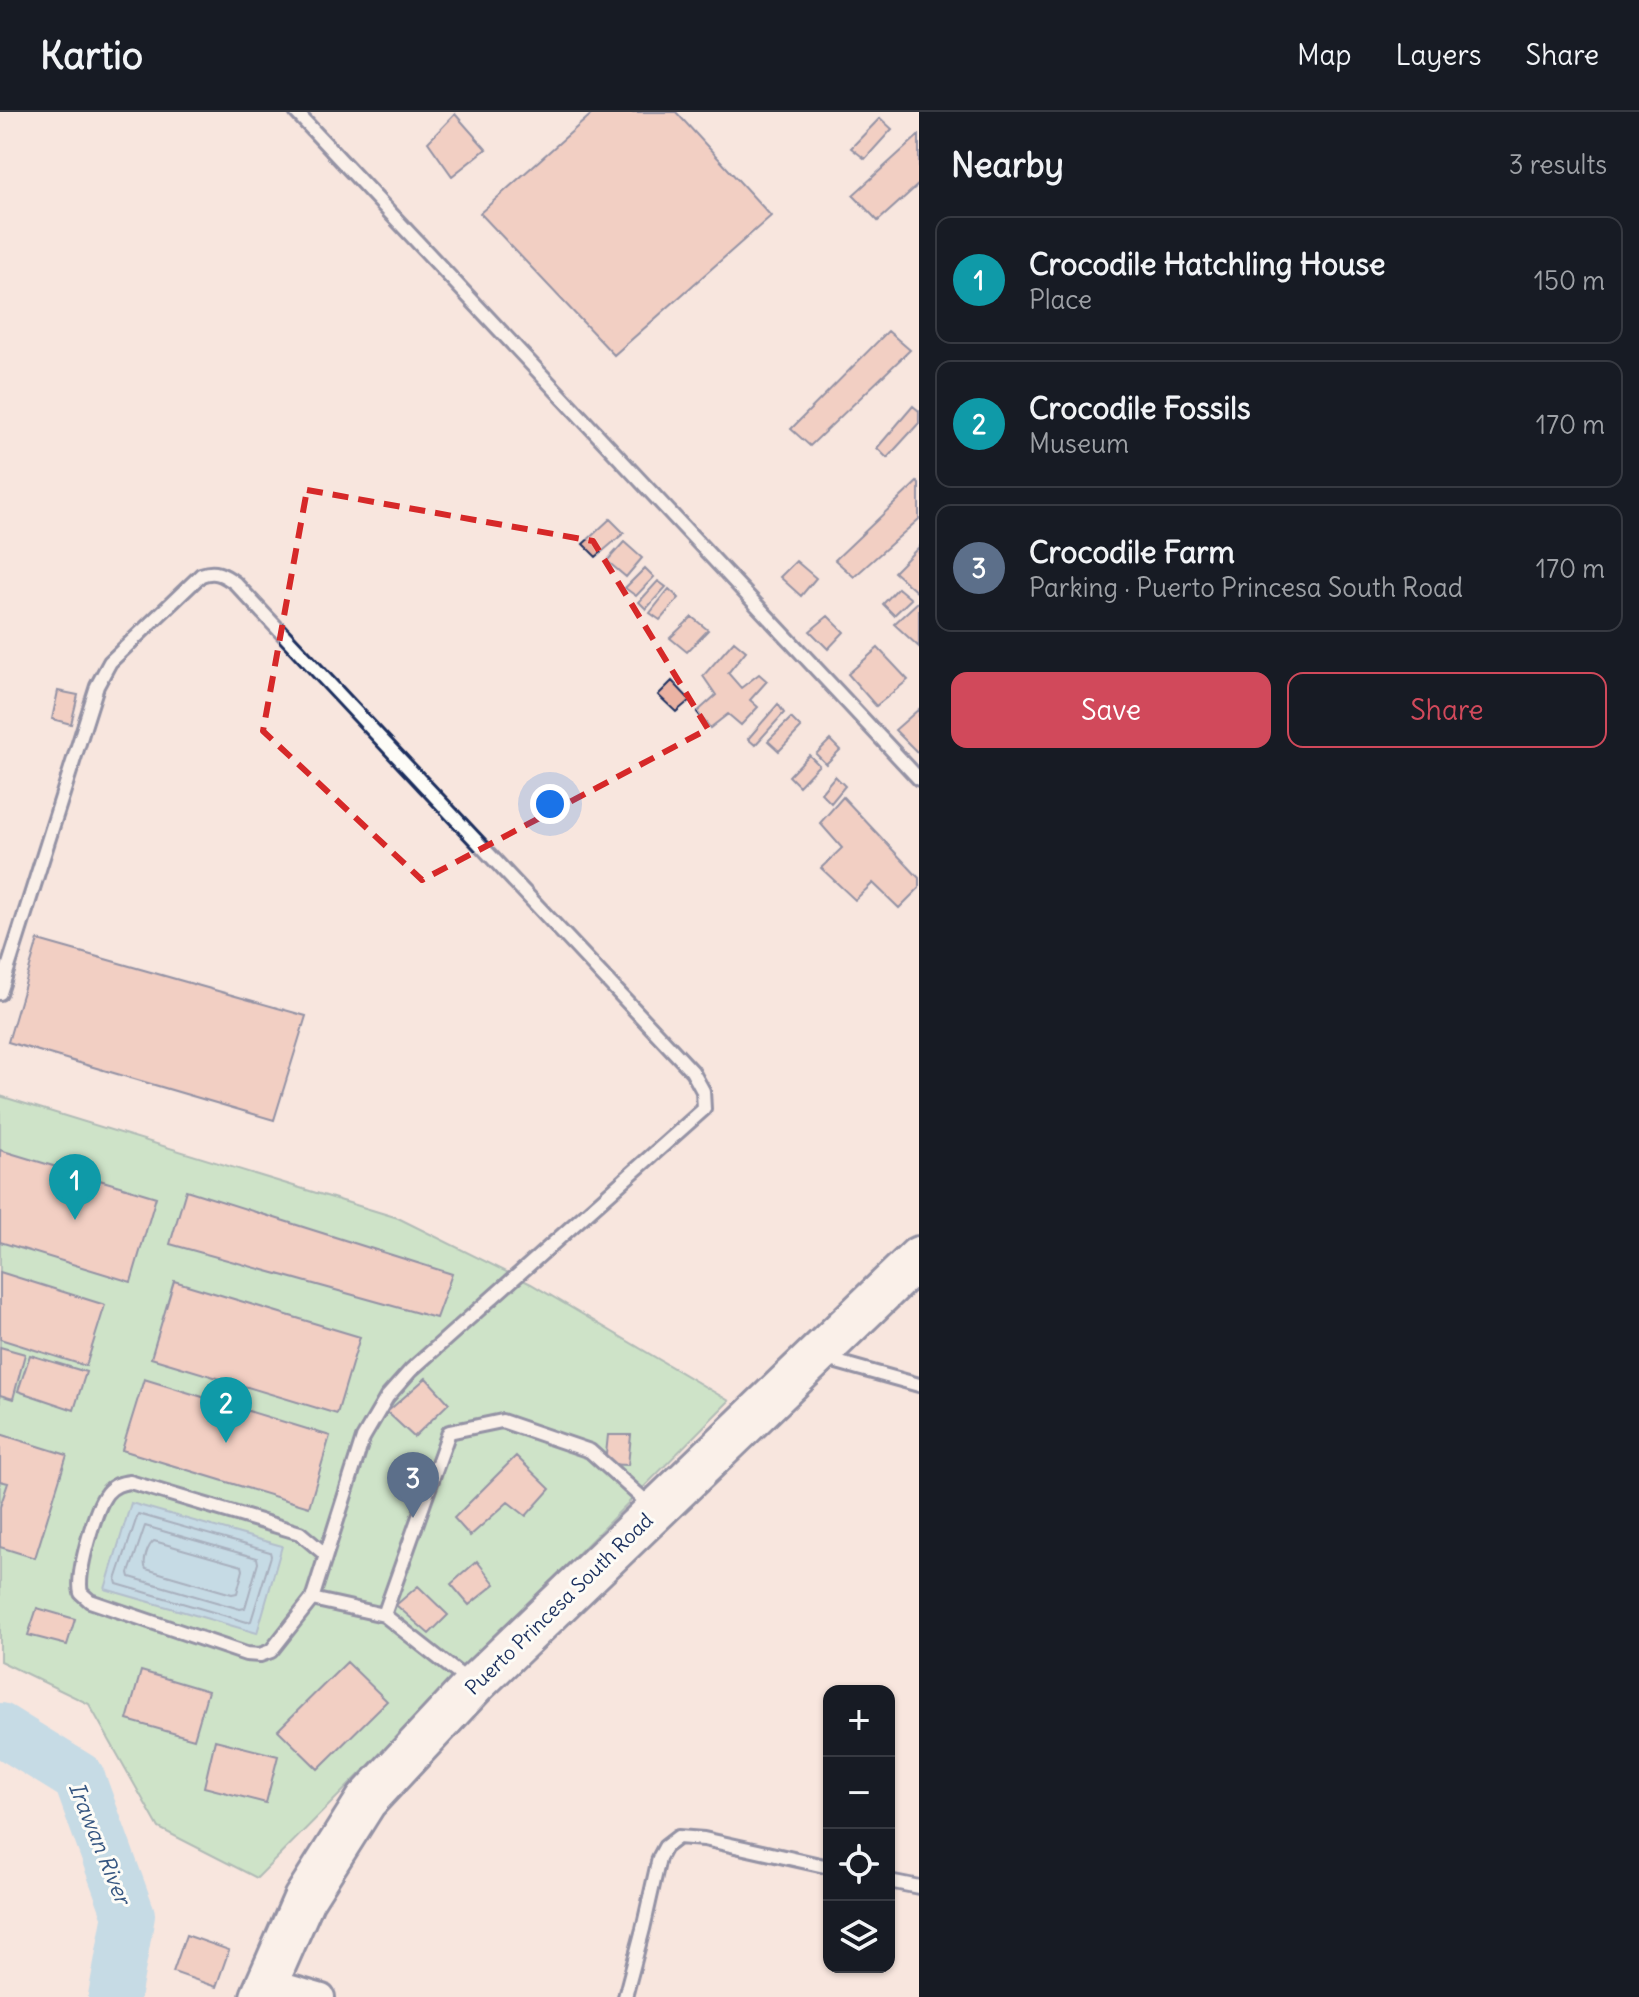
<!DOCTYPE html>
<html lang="en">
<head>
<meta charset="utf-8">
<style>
  :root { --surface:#171b24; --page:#242831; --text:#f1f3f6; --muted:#9ea1a6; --line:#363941; --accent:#d1495b }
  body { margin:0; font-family:Delius,sans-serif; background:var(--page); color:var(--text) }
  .controls { position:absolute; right:24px; bottom:24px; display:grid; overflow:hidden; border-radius:16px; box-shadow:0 2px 6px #0004 }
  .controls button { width:72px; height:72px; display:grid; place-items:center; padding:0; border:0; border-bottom:2px solid var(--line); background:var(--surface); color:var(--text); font:40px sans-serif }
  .you { position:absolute; left:550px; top:692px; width:28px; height:28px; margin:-20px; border:6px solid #fff; border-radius:50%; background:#1a73e8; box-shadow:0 0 0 12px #1a73e833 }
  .badge { display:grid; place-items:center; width:52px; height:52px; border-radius:50%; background:var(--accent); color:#fff; font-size:26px; font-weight:700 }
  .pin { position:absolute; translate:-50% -66px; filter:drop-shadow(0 2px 4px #0008) }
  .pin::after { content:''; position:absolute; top:42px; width:28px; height:24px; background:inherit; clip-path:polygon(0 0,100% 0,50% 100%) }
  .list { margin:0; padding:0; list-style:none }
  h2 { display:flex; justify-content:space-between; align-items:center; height:104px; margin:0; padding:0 32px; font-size:34px }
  h2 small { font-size:26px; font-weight:400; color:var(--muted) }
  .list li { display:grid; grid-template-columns:52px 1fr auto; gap:24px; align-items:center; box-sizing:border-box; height:128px; margin:0 16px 16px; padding:0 16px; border:2px solid var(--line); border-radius:16px }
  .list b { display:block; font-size:30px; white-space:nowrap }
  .list p { margin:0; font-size:26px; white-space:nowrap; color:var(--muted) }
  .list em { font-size:26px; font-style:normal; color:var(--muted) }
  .actions { display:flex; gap:16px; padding:24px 32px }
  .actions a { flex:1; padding:18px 0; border:2px solid var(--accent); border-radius:16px; text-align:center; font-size:28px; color:var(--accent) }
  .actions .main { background:var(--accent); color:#fff }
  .icon { flex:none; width:44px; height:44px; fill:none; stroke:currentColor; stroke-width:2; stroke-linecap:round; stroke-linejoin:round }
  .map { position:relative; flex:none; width:919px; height:1885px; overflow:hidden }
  header { display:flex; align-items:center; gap:48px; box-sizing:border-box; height:112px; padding:0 40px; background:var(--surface); border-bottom:2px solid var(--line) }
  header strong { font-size:38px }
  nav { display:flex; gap:44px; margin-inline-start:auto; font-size:28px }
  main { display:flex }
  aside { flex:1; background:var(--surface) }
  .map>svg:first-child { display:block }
  .green { fill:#9ce1ad; stroke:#5c8886; stroke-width:2 }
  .water { fill:#8bceed; stroke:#5e8eb4; stroke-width:2 }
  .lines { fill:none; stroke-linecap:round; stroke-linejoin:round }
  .shore { stroke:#486f97; stroke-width:2 }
  .river { stroke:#8bceed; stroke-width:52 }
  .building { fill:#ebb3a3; stroke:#1b2f5e; stroke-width:2 }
  .service-casing { stroke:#1b2f5e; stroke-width:18 }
  .minor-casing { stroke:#1b2f5e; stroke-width:30 }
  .primary-casing { stroke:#1b2f5e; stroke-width:46 }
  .service { stroke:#fdfcf7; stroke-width:12 }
  .minor { stroke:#fdfcf7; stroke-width:24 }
  .primary { stroke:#fdfcf7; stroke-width:40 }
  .marked { fill:none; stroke:#d62828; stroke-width:6; stroke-dasharray:16 10; stroke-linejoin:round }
  .labels { text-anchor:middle; stroke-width:6; stroke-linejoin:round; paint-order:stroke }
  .street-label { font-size:20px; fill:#1b2f5e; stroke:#fdfcf7 }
  .water-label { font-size:22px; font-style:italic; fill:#375782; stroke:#fdfcf7 }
</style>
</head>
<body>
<header>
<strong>Kartio</strong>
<nav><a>Map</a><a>Layers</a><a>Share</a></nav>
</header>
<main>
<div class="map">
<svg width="919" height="1885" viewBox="0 0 919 1885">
  <rect width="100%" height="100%" fill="#f8e6de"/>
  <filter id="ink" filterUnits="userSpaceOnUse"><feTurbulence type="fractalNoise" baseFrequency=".0125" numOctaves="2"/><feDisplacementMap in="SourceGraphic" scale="16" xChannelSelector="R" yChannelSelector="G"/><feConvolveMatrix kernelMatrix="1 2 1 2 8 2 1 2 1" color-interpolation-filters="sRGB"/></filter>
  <g filter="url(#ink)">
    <path class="green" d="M0,984L398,1106L531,1172L729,1289L257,1766L159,1716L89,1592L0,1549Z"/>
    <path class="water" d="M131,1391L282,1434L257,1521L105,1477Z"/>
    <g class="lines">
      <path class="shore" d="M138,1402L270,1440L271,1444L251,1509L247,1510L117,1472L116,1468Z
        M145,1414L257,1446L258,1451L245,1496L240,1497L130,1465L129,1461Z
        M154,1429L242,1454L243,1458L237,1481L232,1482L146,1457C142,1450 148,1433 154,1429Z"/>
      <path class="river" d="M0,1617L79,1666L129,1803L114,1885"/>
    </g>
    <path class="building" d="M594,0H676L771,104L614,243L480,101Z
      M455,2L486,37L452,64L428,30Z
      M880,6L892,17L865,47L851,36Z
      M919,23V72L878,109L853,83Z
      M888,219L910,238L810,334L791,317Z
      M913,294L919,299V311L887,346L877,336Z
      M917,370L919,372V407L854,465L835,448Z
      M610,407L624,421L596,445L583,432Z
      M624,430L642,446L626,465L607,449Z
      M919,435V482L894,460Z
      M796,449L816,466L801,484L780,465Z
      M645,456L654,465L636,484L625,476Z
      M658,469L666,475L646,497L639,490Z
      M898,476L911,487L894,503L883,492Z
      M669,477L679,486L660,508L650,501Z
      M919,489V535L894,512Z
      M828,504L844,520L828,537L810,519Z
      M692,505L708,518L687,540L670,526Z
      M734,529L746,539L728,561L741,576L759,562L767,569L750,588L758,595L741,613L728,602L710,616L697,600L716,583L703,564Z
      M878,536L908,568L876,594L848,562Z
      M672,569L690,588L676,600L658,583Z
      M58,579L78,583L71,612L52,607Z
      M778,592L784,601L755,633L748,627Z
      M919,597V642L895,618Z
      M791,606L801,616L779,639L768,629Z
      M830,628L840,638L826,652L816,642Z
      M809,643L819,653L799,674L789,664Z
      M835,664L845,674L831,691L821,681Z
      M843,685L919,766V776L899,796L873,771L855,788L821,756L842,736L820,711Z
      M38,828L306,904L274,1008L8,930Z
      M0,1038L156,1085L131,1170L0,1130Z
      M186,1078L452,1162L436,1206L170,1132Z
      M0,1160L105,1193L86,1254L0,1227Z
      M174,1169L360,1225L337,1302L151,1246Z
      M0,1235L25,1242L13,1287L0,1283Z
      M30,1243L86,1260L74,1298L18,1279Z
      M426,1266L449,1291L414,1325L387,1300Z
      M144,1267L330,1324L309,1395L122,1338Z
      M0,1322L67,1343L35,1446L0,1435V1395L8,1371L0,1369Z
      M608,1323H631L628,1353L605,1352Z
      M516,1344L550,1377L526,1404L508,1390L470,1424L454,1406Z
      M477,1449L495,1472L469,1493L451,1472Z
      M418,1474L448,1503L429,1522L396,1493Z
      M37,1496L75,1507L67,1533L28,1523Z
      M347,1550L387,1589L318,1657L278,1618Z
      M141,1559L208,1579L194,1627L127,1608Z
      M215,1628L278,1644L266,1691L204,1675Z
      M186,1823L229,1838L216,1875L173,1860Z"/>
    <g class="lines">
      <defs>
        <path id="service" d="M296,0L919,667
          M0,881L97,574L110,550L201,463C215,458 223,462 235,471L692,959L703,979L704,997L411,1258L387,1285L363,1326L326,1443
          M826,1247L919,1273
          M130,1370L300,1421L326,1443L312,1487L271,1539L260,1543L246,1542L90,1489L81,1481C76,1462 95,1396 107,1381C114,1373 121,1371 130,1370Z
          M312,1487L384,1503L468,1569
          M384,1503L449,1320L502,1309L590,1339L652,1395
          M889,1769L919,1775
          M625,1885L643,1817L659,1746L665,1735L678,1725L704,1727L829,1755"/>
        <path id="minor" d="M267,1869L322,1885"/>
        <path id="primary" d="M261,1885L304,1787L366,1689L474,1573L919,1145"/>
      </defs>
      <use href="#service" class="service-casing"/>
      <use href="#minor" class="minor-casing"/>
      <use href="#primary" class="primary-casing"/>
      <use href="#service" class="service"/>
      <use href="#minor" class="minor"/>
      <use href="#primary" class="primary"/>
    </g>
  </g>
  <path d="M0 0H919V1885H0ZM307,378L593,429L708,617L422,768L263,619Z" fill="#f8e6de" fill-opacity=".55" fill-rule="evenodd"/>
  <path class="marked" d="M307,378L593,429L708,617L422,768L263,619Z"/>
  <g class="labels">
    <g class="street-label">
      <text transform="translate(559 1492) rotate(-44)" y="7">Puerto Princesa South Road</text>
    </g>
    <g class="water-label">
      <text transform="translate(100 1731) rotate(68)" y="8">Irawan River</text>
    </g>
  </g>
</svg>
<div class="controls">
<button>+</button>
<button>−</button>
<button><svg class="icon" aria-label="locate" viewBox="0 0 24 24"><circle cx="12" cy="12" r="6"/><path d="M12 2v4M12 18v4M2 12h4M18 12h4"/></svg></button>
<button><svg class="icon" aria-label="layers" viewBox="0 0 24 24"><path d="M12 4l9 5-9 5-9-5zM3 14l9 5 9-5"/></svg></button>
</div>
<div class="you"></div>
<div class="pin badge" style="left:75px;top:1108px;background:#0f9aa8">1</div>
<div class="pin badge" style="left:226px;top:1331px;background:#0f9aa8">2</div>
<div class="pin badge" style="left:413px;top:1406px;background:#5c6f8a">3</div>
</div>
<aside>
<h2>Nearby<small>3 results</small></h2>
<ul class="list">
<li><span class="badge" style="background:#0f9aa8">1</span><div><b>Crocodile Hatchling House</b><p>Place</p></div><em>150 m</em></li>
<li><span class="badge" style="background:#0f9aa8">2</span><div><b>Crocodile Fossils</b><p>Museum</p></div><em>170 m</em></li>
<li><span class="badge" style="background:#5c6f8a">3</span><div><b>Crocodile Farm</b><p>Parking · Puerto Princesa South Road</p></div><em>170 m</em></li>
</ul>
<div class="actions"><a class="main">Save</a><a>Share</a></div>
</aside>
</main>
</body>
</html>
